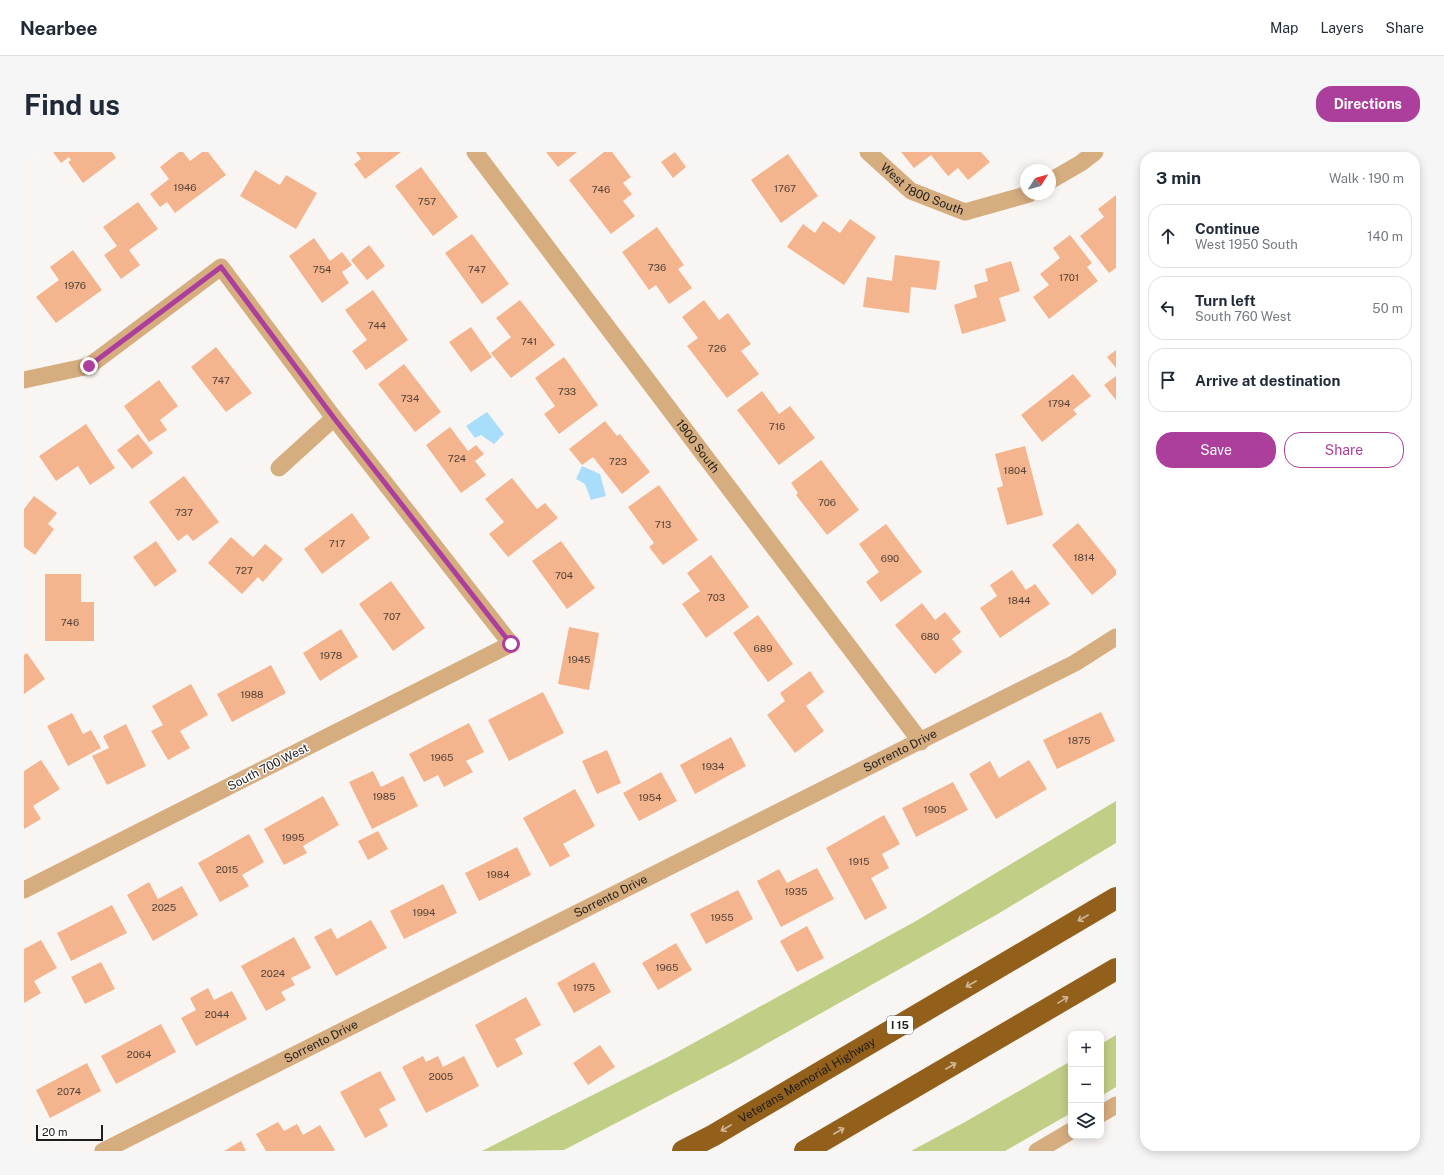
<!DOCTYPE html>
<html lang="en">
<head>
<meta charset="utf-8">
<style>
  :root { --surface:#fff; --page:#f6f6f7; --text:#1f2937; --muted:#747a83; --line:#e0e1e3; --accent:#ac3e9c }
  body { margin:0; font-family:"Public Sans",sans-serif; background:var(--page); color:var(--text) }
  .controls { position:absolute; right:12px; bottom:12px; display:grid; overflow:hidden; border-radius:8px; box-shadow:0 2px 10px #0003 }
  .controls button { width:36px; height:36px; display:grid; place-items:center; padding:0; border:0; border-bottom:1px solid var(--line); background:var(--surface); color:var(--text); font:20px sans-serif }
  .compass { position:absolute; left:996px; top:12px; width:36px; height:36px; border-radius:50%; background:var(--surface); box-shadow:0 2px 10px #0003; rotate:53deg }
  .scale { position:absolute; left:12px; bottom:10px; width:67px; box-sizing:border-box; padding-left:4px; border:2px solid #1e1c1c; border-top:0; font-size:11px; line-height:14px; white-space:nowrap; color:#1e1c1c; -webkit-text-stroke:3px #fff; paint-order:stroke }
  .stop { position:absolute; width:12px; height:12px; margin:-9px; border:3px solid #ac3e9c; border-radius:50%; background:#fff }
  .stop.end { background:#ac3e9c; border-color:#fff; box-shadow:0 1px 4px #0008 }
  .list { margin:0; padding:0; list-style:none }
  h2 { display:flex; justify-content:space-between; align-items:center; height:52px; margin:0; padding:0 16px; font-size:17px }
  h2 small { font-size:13px; font-weight:400; color:var(--muted) }
  .list li { display:grid; grid-template-columns:26px 1fr auto; gap:12px; align-items:center; box-sizing:border-box; height:64px; margin:0 8px 8px; padding:0 8px; border:1px solid var(--line); border-radius:16px }
  .list b { display:block; font-size:15px; white-space:nowrap }
  .list p { margin:0; font-size:13px; white-space:nowrap; color:var(--muted) }
  .list em { font-size:13px; font-style:normal; color:var(--muted) }
  .actions { display:flex; gap:8px; padding:12px 16px }
  .actions a { flex:1; padding:9px 0; border:1px solid var(--accent); border-radius:16px; text-align:center; font-size:14px; color:var(--accent) }
  .actions .main { background:var(--accent); color:#fff }
  .icon { flex:none; width:22px; height:22px; fill:none; stroke:currentColor; stroke-width:2; stroke-linecap:round; stroke-linejoin:round }
  .map { position:relative; flex:none; width:1092px; height:999px; overflow:hidden; border-radius:16px }
  header { display:flex; align-items:center; gap:24px; box-sizing:border-box; height:56px; padding:0 20px; background:var(--surface); border-bottom:1px solid var(--line) }
  header strong { font-size:19px }
  nav { display:flex; gap:22px; margin-inline-start:auto; font-size:14px }
  .intro { display:flex; align-items:center; justify-content:space-between; box-sizing:border-box; height:96px; padding:0 24px }
  h1 { margin:0; font-size:28px }
  .button { padding:10px 18px; border-radius:16px; background:var(--accent); color:#fff; font-size:14px; font-weight:700 }
  main { display:flex; gap:24px; padding:0 24px }
  aside { flex:1; background:var(--surface); border-radius:16px; box-shadow:0 2px 10px #0003 }
  .map>svg:first-child { display:block }
  .green { fill:#c1ce85 }
  .water { fill:#a9defb }
  .building { fill:#f4b58e }
  .lines { fill:none; stroke-linecap:round; stroke-linejoin:round }
  .street { stroke:#d6ad7f; stroke-width:17 }
  .highway { stroke:#93601c; stroke-width:22 }
  .oneway { stroke:#ceb799 }
  .route { stroke:#ac3e9c; stroke-width:5 }
  .labels { text-anchor:middle; stroke-width:3; stroke-linejoin:round; paint-order:stroke }
  .number-label { font-size:10px; fill:#544238 }
  .shield { fill:#fff; stroke:#626060; stroke-width:1 }
  .shield-label { font-size:11px; font-weight:bold; fill:#1e1c1c }
  .street-label { font-size:12px; fill:#1e1c1c; stroke:#fff }
</style>
</head>
<body>
<header>
<strong>Nearbee</strong>
<nav><a>Map</a><a>Layers</a><a>Share</a></nav>
</header>
<div class="intro"><h1>Find us</h1><a class="button">Directions</a></div>
<main>
<div class="map">
<svg width="1092" height="999" viewBox="0 0 1092 999">
  <rect width="100%" height="100%" fill="#f9f5f3"/>
  <path class="green" d="M1092,649V691L972,763L710,910L540,998L458,999L644,905L892,769Z
    M1092,883V935L1077,944V892Z
    M1047,909V961L981,999H887L941,970Z"/>
  <path class="water" d="M463,260L480,282L470,292L457,283L451,286L442,274Z
    M558,314L576,322L582,344L567,348L561,332L552,327Z"/>
  <path class="building" d="M29,0H88L92,6L59,31L44,10L47,8L45,5L37,11Z
    M155,0H159L166,9L178,0H184L202,23L151,61L143,50L136,55L126,42L145,27L136,15Z
    M332,0H377L341,27L330,12L337,7Z
    M522,0H553L534,15Z
    M580,0H588L607,25L599,31L608,42L599,49L611,64L587,82L545,28Z
    M651,0L662,15L649,26L637,10Z
    M877,0H957L966,10L944,28L934,16L924,24L907,3L890,16Z
    M764,2L794,44L757,71L727,28Z
    M397,15L434,65L409,84L371,34Z
    M231,18L256,33L262,23L293,41L272,77L216,44Z
    M1092,43V116L1085,121L1056,84L1080,65L1074,57Z
    M114,50L134,77L105,98L116,113L97,127L80,103L93,94L79,75Z
    M826,67L852,85L820,133L763,95L779,72L791,81L799,69L816,81Z
    M633,75L660,113L654,117L668,136L645,152L632,133L625,138L598,100Z
    M448,82L485,132L458,152L421,101Z
    M1046,83L1068,111L1063,115L1074,129L1025,167L1009,145L1025,133L1016,122L1036,106L1029,96Z
    M290,86L306,109L318,100L328,113L318,120L325,131L298,151L265,104Z
    M345,93L361,114L343,128L327,108Z
    M49,98L78,138L32,171L12,145L35,128L26,115Z
    M871,103L916,109L912,138L887,135L885,161L839,155L843,125L868,129Z
    M987,109L996,139L975,146L982,169L938,182L930,153L953,145L950,133L964,129L961,117Z
    M349,138L384,188L342,218L328,199L343,188L321,158Z
    M496,148L531,193L487,226L467,201L487,185L472,166Z
    M680,148L695,168L704,161L727,192L717,199L735,222L703,246L663,194L674,186L658,165Z
    M447,175L468,205L447,220L425,190Z
    M192,195L228,241L202,260L167,215Z
    M1092,198V216L1083,205Z
    M540,205L574,253L535,282L520,262L531,254L511,226Z
    M380,212L417,260L391,280L354,232Z
    M1049,222L1067,244L1049,258L1053,262L1018,290L997,263Z
    M1092,224V248L1080,233Z
    M135,228L154,254L136,268L143,278L125,290L100,254Z
    M738,239L755,262L766,254L791,286L755,313L713,258Z
    M581,269L593,284L596,282L626,320L598,342L569,305L558,313L545,297Z
    M62,272L91,316L66,333L54,314L32,329L15,304Z
    M426,275L444,299L452,293L460,302L451,309L462,323L437,341L402,293Z
    M114,282L129,301L108,317L93,298Z
    M1001,294L1019,363L983,373L973,336L979,334L971,302Z
    M797,308L835,358L803,383L772,343L774,341L767,331Z
    M160,324L195,370L169,389L163,382L154,389L125,350Z
    M488,326L513,357L521,351L534,366L484,405L465,382L480,370L461,347Z
    M635,333L674,388L639,413L625,395L630,391L604,355Z
    M10,344L33,361L24,372L30,377L11,403L0,395V357Z
    M328,361L346,386L298,422L280,397Z
    M1054,371L1092,418V423L1068,443L1028,393Z
    M862,372L898,420L857,450L842,430L855,420L835,392Z
    M207,385L229,405L241,392L259,407L239,430L234,425L218,442L184,411Z
    M132,389L153,419L131,435L109,405Z
    M537,389L571,436L543,457L508,409Z
    M687,403L725,455L682,486L658,452L676,439L663,421Z
    M988,418L1002,438L1011,432L1026,452L976,486L956,456L973,444L966,433Z
    M21,422H57V450H70V489H21Z
    M367,429L401,476L369,499L335,452Z
    M898,451L911,468L921,460L937,480L928,487L938,500L911,522L871,473Z
    M734,463L769,512L744,530L709,481Z
    M545,475L575,481L565,538L534,532Z
    M317,477L334,505L296,529L279,501Z
    M3,501L21,527L0,542V503Z
    M247,513L262,541L208,570L193,542Z
    M786,519L800,540L782,554L800,579L771,601L743,563L761,549L756,541Z
    M167,532L184,563L156,579L166,596L144,608L127,579L139,573L128,554Z
    M519,540L540,581L485,609L464,568Z
    M1077,560L1091,589L1033,617L1019,588Z
    M48,561L59,582L67,578L77,596L44,614L23,574Z
    M445,571L460,600L442,609L449,620L420,635L414,623L400,630L385,602Z
    M102,572L122,614L83,633L68,604L85,596L79,584Z
    M707,585L722,614L671,642L656,613Z
    M583,598L597,631L573,642L558,609Z
    M17,608L36,637L9,654L17,667L0,677V619Z
    M1005,608L1023,637L972,667L945,622L966,609L975,626Z
    M349,619L357,635L379,624L394,654L348,677L325,630Z
    M637,620L653,649L615,669L599,641Z
    M929,630L944,658L892,685L878,656Z
    M551,637L571,674L539,692L546,704L526,715L499,666Z
    M299,644L315,673L279,694L283,701L260,713L240,677Z
    M860,663L876,692L858,702L865,716L847,726L863,756L841,768L802,696Z
    M354,679L364,697L344,708L334,689Z
    M225,682L240,710L218,723L225,734L196,750L174,711Z
    M493,695L507,723L455,749L441,721Z
    M793,716L810,747L757,775L733,729L755,717L763,731Z
    M125,730L134,747L158,734L174,763L129,789L103,743Z
    M419,732L433,761L380,787L366,759Z
    M714,738L729,767L682,792L666,762Z
    M88,753L103,781L47,809L33,781Z
    M347,768L363,796L312,824L290,785L307,776L313,787Z
    M783,774L800,806L773,820L756,789Z
    M270,785L287,816L267,826L271,833L257,840L262,848L242,859L217,814Z
    M17,788L33,816L10,829L17,841L0,851V797Z
    M652,791L668,818L634,838L618,811Z
    M77,810L91,837L61,852L47,825Z
    M570,810L587,840L550,861L533,831Z
    M184,836L190,848L208,839L223,867L172,894L157,866L172,858L166,846Z
    M502,845L517,873L491,887L499,902L473,916L451,873Z
    M137,872L152,900L92,932L77,904Z
    M576,893L591,915L564,933L549,911Z
    M399,904L402,910L414,904L419,915L440,904L455,934L402,961L378,915Z
    M63,911L77,939L26,966L12,938Z
    M356,919L372,948L355,957L364,974L341,986L316,940Z
    M254,970L260,979L273,972L279,983L296,973L311,998L309,999H242L232,982Z
    M217,989L222,999H200Z"/>
  <g class="lines">
    <g class="street">
      <path id="s1" d="M451,0L897,590"/>
      <path id="s2" d="M844,0L887,39L941,60L1005,42"/>
      <path d="M1026,29L1057,11L1071,0"/>
      <path d="M0,228L65,214L197,115L310,266L487,492L0,738"/>
      <path d="M255,316L310,266"/>
      <path d="M1077,962L1092,953"/>
      <path id="s3" d="M79,999L1051,511L1092,485"/>
      <path d="M1013,999L1047,979"/>
    </g>
    <g class="highway">
      <path id="s4" d="M659,999L690,983L1092,746"/>
      <path d="M781,999L1092,817"/>
    </g>
  </g>
  <defs><path id="oneway-shaft" d="M-6 0H5M1.5-3L5.5 0L1.5 3" fill="none" stroke-width="1.6" stroke-linecap="round" stroke-linejoin="round"/></defs>
  <g class="oneway">
    <use href="#oneway-shaft" transform="translate(1059 766) rotate(150)"/>
    <use href="#oneway-shaft" transform="translate(947 832) rotate(150)"/>
    <use href="#oneway-shaft" transform="translate(1039 848) rotate(-31)"/>
    <use href="#oneway-shaft" transform="translate(927 914) rotate(-30)"/>
    <use href="#oneway-shaft" transform="translate(702 976) rotate(150)"/>
    <use href="#oneway-shaft" transform="translate(815 979) rotate(-30)"/>
  </g>
  <g class="lines">
    <path class="route" d="M65,214L197,115L310,266L487,492"/>
  </g>
  <g class="labels">
    <g class="number-label">
      <text x="161" y="39">1946</text>
      <text x="761" y="40">1767</text>
      <text x="577" y="41">746</text>
      <text x="403" y="53">757</text>
      <text x="633" y="119">736</text>
      <text x="298" y="121">754</text>
      <text x="453" y="121">747</text>
      <text x="1045" y="129">1701</text>
      <text x="51" y="137">1976</text>
      <text x="353" y="177">744</text>
      <text x="505" y="193">741</text>
      <text x="693" y="200">726</text>
      <text x="197" y="232">747</text>
      <text x="543" y="243">733</text>
      <text x="386" y="250">734</text>
      <text x="1035" y="255">1794</text>
      <text x="753" y="278">716</text>
      <text x="433" y="310">724</text>
      <text x="594" y="313">723</text>
      <text x="991" y="322">1804</text>
      <text x="803" y="354">706</text>
      <text x="160" y="364">737</text>
      <text x="639" y="376">713</text>
      <text x="313" y="395">717</text>
      <text x="1060" y="409">1814</text>
      <text x="866" y="410">690</text>
      <text x="220" y="422">727</text>
      <text x="540" y="427">704</text>
      <text x="692" y="449">703</text>
      <text x="995" y="452">1844</text>
      <text x="368" y="468">707</text>
      <text x="46" y="474">746</text>
      <text x="906" y="488">680</text>
      <text x="739" y="500">689</text>
      <text x="307" y="507">1978</text>
      <text x="555" y="511">1945</text>
      <text x="228" y="546">1988</text>
      <text x="1055" y="592">1875</text>
      <text x="418" y="609">1965</text>
      <text x="689" y="618">1934</text>
      <text x="360" y="648">1985</text>
      <text x="626" y="649">1954</text>
      <text x="911" y="661">1905</text>
      <text x="269" y="689">1995</text>
      <text x="835" y="713">1915</text>
      <text x="203" y="721">2015</text>
      <text x="474" y="726">1984</text>
      <text x="772" y="743">1935</text>
      <text x="140" y="759">2025</text>
      <text x="400" y="764">1994</text>
      <text x="698" y="769">1955</text>
      <text x="643" y="819">1965</text>
      <text x="249" y="825">2024</text>
      <text x="560" y="839">1975</text>
      <text x="193" y="866">2044</text>
      <text x="115" y="906">2064</text>
      <text x="417" y="928">2005</text>
      <text x="45" y="943">2074</text>
    </g>
    <rect class="shield" x="863" y="864" width="26" height="18" rx="3"/>
    <g class="shield-label">
      <text x="876" y="877">I 15</text>
    </g>
    <g class="street-label">
      <text dy="4" stroke="none"><textPath href="#s2" startOffset="67">West 1800 South</textPath></text>
      <text dy="4" stroke="none"><textPath href="#s1" startOffset="369">1900 South</textPath></text>
      <text dy="4" stroke="none"><textPath href="#s3" startOffset="892">Sorrento Drive</textPath></text>
      <text transform="translate(244 615) rotate(-27)" y="4">South 700 West</text>
      <text dy="4" stroke="none"><textPath href="#s3" startOffset="568">Sorrento Drive</textPath></text>
      <text dy="4" stroke="none"><textPath href="#s3" startOffset="244">Sorrento Drive</textPath></text>
      <text dy="4" stroke="none"><textPath href="#s4" startOffset="143">Veterans Memorial Highway</textPath></text>
    </g>
  </g>
</svg>
<div class="controls">
<button>+</button>
<button>−</button>
<button><svg class="icon" aria-label="layers" viewBox="0 0 24 24"><path d="M12 4l9 5-9 5-9-5zM3 14l9 5 9-5"/></svg></button>
</div>
<svg class="compass" viewBox="-18 -18 36 36"><path d="M0-13l5 13h-10z" fill="#e53935"/><path d="M0 13l5-13h-10z" fill="#747a83"/></svg>
<div class="scale">20 m</div>
<div class="stop" style="left:487px;top:492px"></div>
<div class="stop end" style="left:65px;top:214px"></div>
</div>
<aside>
<h2>3 min<small>Walk · 190 m</small></h2>
<ul class="list">
<li><svg class="icon" aria-label="ahead" viewBox="0 0 24 24"><path d="M12 20V5M6 11l6-6 6 6"/></svg><div><b>Continue</b><p>West 1950 South</p></div><em>140 m</em></li>
<li><svg class="icon" aria-label="left" viewBox="0 0 24 24"><path d="M17 20v-9H6M10 6l-5 5 5 5"/></svg><div><b>Turn left</b><p>South 760 West</p></div><em>50 m</em></li>
<li><svg class="icon" aria-label="arrive" viewBox="0 0 24 24"><path d="M6 21V4h12l-3 4 3 4H6"/></svg><div><b>Arrive at destination</b></div></li>
</ul>
<div class="actions"><a class="main">Save</a><a>Share</a></div>
</aside>
</main>
</body>
</html>
